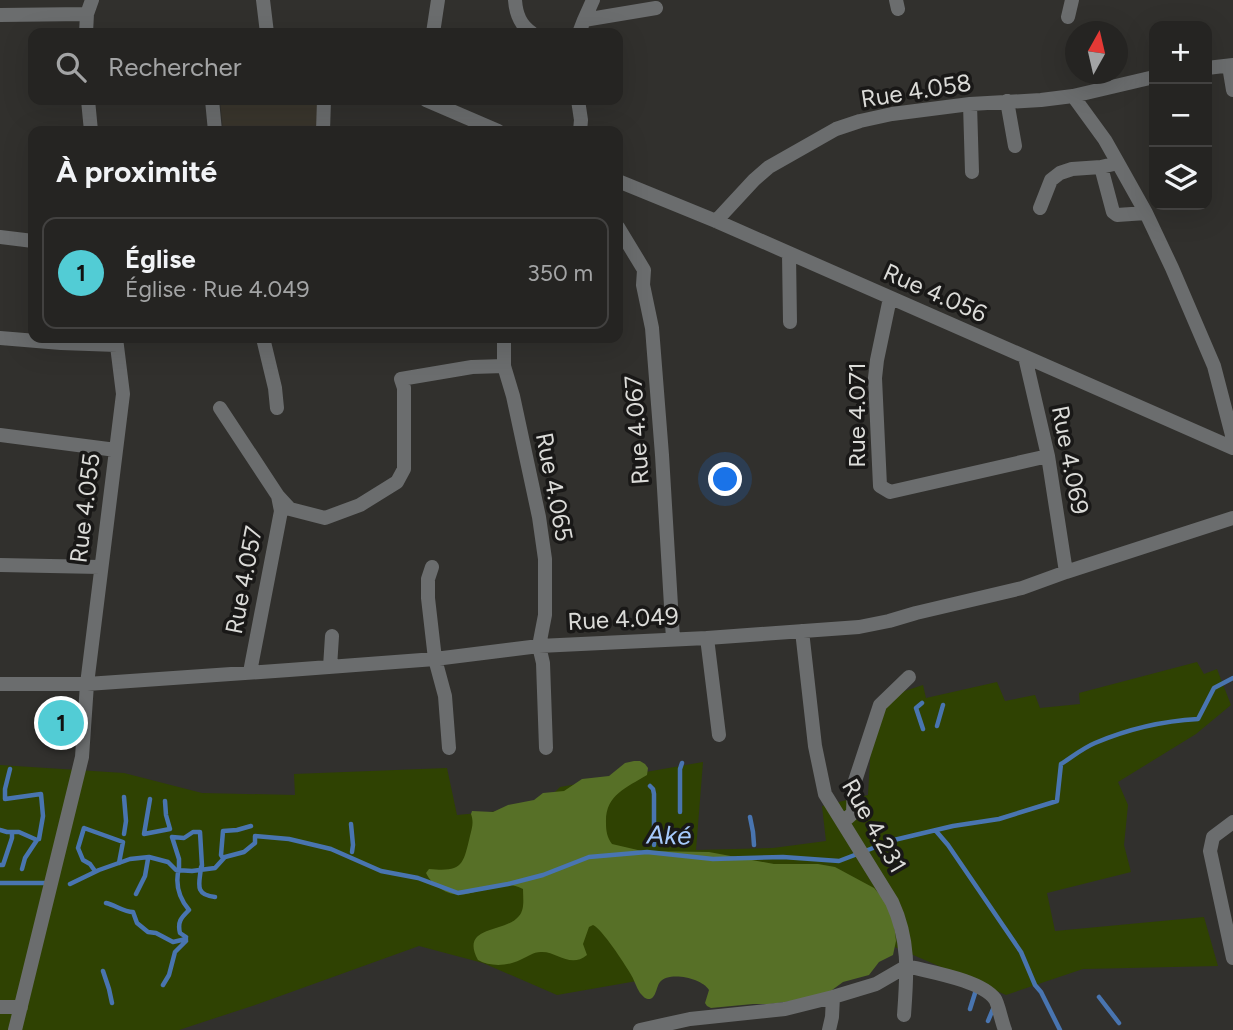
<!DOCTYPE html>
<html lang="fr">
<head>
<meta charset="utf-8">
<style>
  :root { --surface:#252422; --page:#31302f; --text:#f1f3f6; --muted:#a3a4a5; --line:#424140; --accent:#52ccd5 }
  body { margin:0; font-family:Figtree,sans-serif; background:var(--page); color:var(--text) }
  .controls { position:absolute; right:21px; top:21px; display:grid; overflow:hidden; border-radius:14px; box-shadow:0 7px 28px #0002 }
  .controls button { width:63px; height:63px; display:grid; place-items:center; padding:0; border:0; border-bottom:2px solid var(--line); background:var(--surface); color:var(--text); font:35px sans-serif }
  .compass { position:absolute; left:1065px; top:21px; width:63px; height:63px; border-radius:50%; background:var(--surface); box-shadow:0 7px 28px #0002; rotate:8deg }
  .you { position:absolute; left:726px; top:480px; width:24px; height:24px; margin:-18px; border:5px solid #fff; border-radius:50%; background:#1a73e8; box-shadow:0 0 0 10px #1a73e833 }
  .badge { display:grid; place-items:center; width:46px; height:46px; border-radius:50%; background:var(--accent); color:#111; font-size:23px; font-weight:700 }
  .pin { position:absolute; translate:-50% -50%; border:4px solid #fff; box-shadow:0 2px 7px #0006 }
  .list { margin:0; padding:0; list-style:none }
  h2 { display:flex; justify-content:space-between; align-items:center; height:91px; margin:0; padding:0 28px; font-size:30px }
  h2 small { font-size:23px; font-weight:400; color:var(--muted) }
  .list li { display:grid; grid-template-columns:46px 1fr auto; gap:21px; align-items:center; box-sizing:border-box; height:112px; margin:0 14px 14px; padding:0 14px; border:2px solid var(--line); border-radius:14px }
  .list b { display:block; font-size:26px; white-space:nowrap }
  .list p { margin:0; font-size:23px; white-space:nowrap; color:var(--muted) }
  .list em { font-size:23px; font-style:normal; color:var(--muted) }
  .icon { flex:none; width:38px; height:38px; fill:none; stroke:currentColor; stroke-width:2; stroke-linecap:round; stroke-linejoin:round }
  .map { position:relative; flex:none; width:1233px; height:1030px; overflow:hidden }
  .search { position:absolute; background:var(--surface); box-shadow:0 7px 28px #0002; left:28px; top:28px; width:595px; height:77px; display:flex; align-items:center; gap:18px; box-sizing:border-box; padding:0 24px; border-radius:14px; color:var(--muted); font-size:26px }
  .panel { position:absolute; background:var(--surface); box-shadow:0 7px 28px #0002; left:28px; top:126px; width:595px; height:217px; border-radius:14px }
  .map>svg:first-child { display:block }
  .built { fill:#3a362d }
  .green { fill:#2f4202 }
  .forest { fill:#577027 }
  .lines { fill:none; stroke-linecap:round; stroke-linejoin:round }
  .stream { stroke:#4975b0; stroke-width:4.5 }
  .minor { stroke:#6b6d6e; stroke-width:14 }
  .labels { text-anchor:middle; stroke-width:7; stroke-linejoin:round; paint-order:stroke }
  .street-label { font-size:24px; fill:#dbdbd8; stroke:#191817 }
  .water-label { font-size:26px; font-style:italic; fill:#a6cafc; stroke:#191817 }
</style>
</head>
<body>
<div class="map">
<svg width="1233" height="1030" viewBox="0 0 1233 1030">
  <rect width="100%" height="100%" fill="#31302d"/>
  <path class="built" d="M220,100H320L319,131H223Z"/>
  <path class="green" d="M1197,662L1204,674L1217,669L1231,705L1196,734L1118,782L1128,805L1124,845L1131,872L1047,893L1055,931L1204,917L1218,966L1083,969L1006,995L876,939L557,995L483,963L419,946L258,1004L179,1030H0V765L124,773L202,793L295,795L294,774L447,768L457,815L540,807L560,787L703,762L696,850L773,848L826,841L822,806L868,795L873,709L880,699L923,685L926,698L997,682L1005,701L1035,695L1040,708L1080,704L1079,693Z"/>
  <path class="forest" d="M634,761H640L645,764L648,768L647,775C626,788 605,795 606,823C606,831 607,837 612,844L642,851L709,852L774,864H818L835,867L874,888L888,904L894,923L896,941L893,955L879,962L869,975L843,982L828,993L816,998L770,1004H753L711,1008L707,1006L705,1003L709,990C702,978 669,971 660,982C656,987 656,1000 648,999C645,999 642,995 640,993C636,987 634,979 630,973C624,963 602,929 593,925L589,927L583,944L587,955C570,969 557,951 541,952C533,952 527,957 520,960C508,966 490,967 478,960C459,925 506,933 519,916C525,909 523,898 523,889C494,874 468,907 441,889C434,884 430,881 426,873L429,869C462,872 463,866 470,836C472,827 474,823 471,814L472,811L493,812L508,805L534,800L543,793L564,791L582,779L609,776L625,763Z"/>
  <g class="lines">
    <path class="stream" d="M922,703L916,708L923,729
      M937,726L943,705
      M10,769L5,789V799L41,794L43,816L39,839
      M650,786L653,789L654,794V845
      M150,799L144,834L170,829L166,815L165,801
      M680,812V769L682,763
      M750,817L753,832L754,845
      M351,824L353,845L352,852
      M0,830L7,832H19L37,840L25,858L22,869
      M936,831L948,845L1021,952L1035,985L1041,992L1060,1030
      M124,834L126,821L124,797
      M223,858L221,855L223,831L237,830L251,826
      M0,865H3L12,838V832
      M179,867V859L172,837L184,838L193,832H200L202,866
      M201,867C200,882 193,895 215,897
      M179,868C175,883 179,898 189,910C182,917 177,921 180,933L186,937
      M95,871L90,864L83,860L78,848L84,828L123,842L119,863
      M0,883H45
      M70,884L99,870L130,859L149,857L168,862L176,870L192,871L215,868L225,857L244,852L255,843V836L289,839L331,849L381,871L418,878L458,893L508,884L543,875L589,857L647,852L713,859L783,857L839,861L894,840L953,826L999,819L1057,801L1061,764C1072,757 1083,748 1095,743C1128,729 1162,721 1198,719L1214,688L1233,678
      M136,894L145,876L148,859
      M106,903C115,905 124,912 133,912L137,923L148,932L156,933L173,942L186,939
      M103,971L109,989L112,1003
      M163,985L169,975L175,952L186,941
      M1099,997L1119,1023
      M970,1009L976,990
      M988,1021L993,1009"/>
    <path class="minor" d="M263,0L267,33
      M515,0C516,14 520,25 532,33
      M896,0L898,9
      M0,15L87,14L92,0
      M1068,17L1072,0
      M584,20L593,0
      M86,33L87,14
      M433,33L438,0
      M579,33L584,20L656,8
      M1229,66L1233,90
      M1207,68L1233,65
      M1073,96L1105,140L1118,163L1146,213L1172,268L1214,366L1233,439
      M88,100L91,131
      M212,100L215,131
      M426,100L498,131
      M578,100L581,120L580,131
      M1007,101L1015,146
      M970,104L972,172
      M323,131L324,100
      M1101,167L1113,212L1117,215L1146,213
      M618,181L716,221L1233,448
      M1040,208L1051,180L1060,173L1072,169L1101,167L1118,163
      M716,221L754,180L769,167L836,129L860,121L892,114L970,104L1041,100L1073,96L1154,77
      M618,227L644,270L643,285L652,328L662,455L673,639
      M0,237L33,241
      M789,254L790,322
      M890,298L877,360L875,378L880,486L890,492L1048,456
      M0,338L61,343L117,345
      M263,338L275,388L277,408
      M504,338V366L513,396L539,517L545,559V615L539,646L543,663L546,748
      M1025,357L1048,456L1066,572
      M220,408L278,496L290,509L325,518L360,505L397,482L404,469V388L401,379L472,367L504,366
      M0,435L116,450
      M0,565L100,567
      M432,567L428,579V598L435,659L445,696L449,748
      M802,631L815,746L825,794L892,902C910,941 907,974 904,1015
      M707,638L719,735
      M330,667L332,636
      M250,672L281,511L278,496
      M0,684H87L289,670L435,659L539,646L707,638L859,627L889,621L916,613L1022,588L1066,572L1233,518
      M843,822L853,813L854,784L880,705L909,677
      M1233,822L1213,837L1210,851L1233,958
      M0,1007H21
      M15,1030L82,757L87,684L123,394L116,338
      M640,1030L690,1019L785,1009L833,997L876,984L907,966C930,972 981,980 995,999C998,1003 1002,1023 1005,1030
      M829,1030L832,1017L833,997"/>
  </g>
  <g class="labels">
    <g class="street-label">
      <text transform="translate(916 91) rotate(-9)" y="8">Rue 4.058</text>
      <text transform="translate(935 293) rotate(24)" y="8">Rue 4.056</text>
      <text transform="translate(857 415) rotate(-90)" y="8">Rue 4.071</text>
      <text transform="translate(637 430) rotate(-94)" y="8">Rue 4.067</text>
      <text transform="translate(1070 460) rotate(79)" y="8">Rue 4.069</text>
      <text transform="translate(554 487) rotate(79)" y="8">Rue 4.065</text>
      <text transform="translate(85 508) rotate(-83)" y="8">Rue 4.055</text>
      <text transform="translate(244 580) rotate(-79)" y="8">Rue 4.057</text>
      <text transform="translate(623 619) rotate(-3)" y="8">Rue 4.049</text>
      <text transform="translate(874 826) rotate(60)" y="8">Rue 4.231</text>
    </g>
    <g class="water-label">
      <text transform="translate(669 835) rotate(1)" y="9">Aké</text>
    </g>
  </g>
</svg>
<div class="controls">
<button>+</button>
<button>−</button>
<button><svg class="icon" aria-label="layers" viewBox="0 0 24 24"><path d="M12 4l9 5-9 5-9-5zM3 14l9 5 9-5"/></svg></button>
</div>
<svg class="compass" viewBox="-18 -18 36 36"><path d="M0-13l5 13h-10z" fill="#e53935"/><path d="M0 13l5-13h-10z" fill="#a3a4a5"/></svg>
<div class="you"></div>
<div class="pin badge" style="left:61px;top:723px">1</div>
<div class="search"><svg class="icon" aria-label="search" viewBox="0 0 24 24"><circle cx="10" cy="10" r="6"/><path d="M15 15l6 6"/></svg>Rechercher</div>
<section class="panel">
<h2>À proximité<small></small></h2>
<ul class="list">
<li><span class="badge">1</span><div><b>Église</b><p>Église · Rue 4.049</p></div><em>350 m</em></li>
</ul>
</section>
</div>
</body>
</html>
